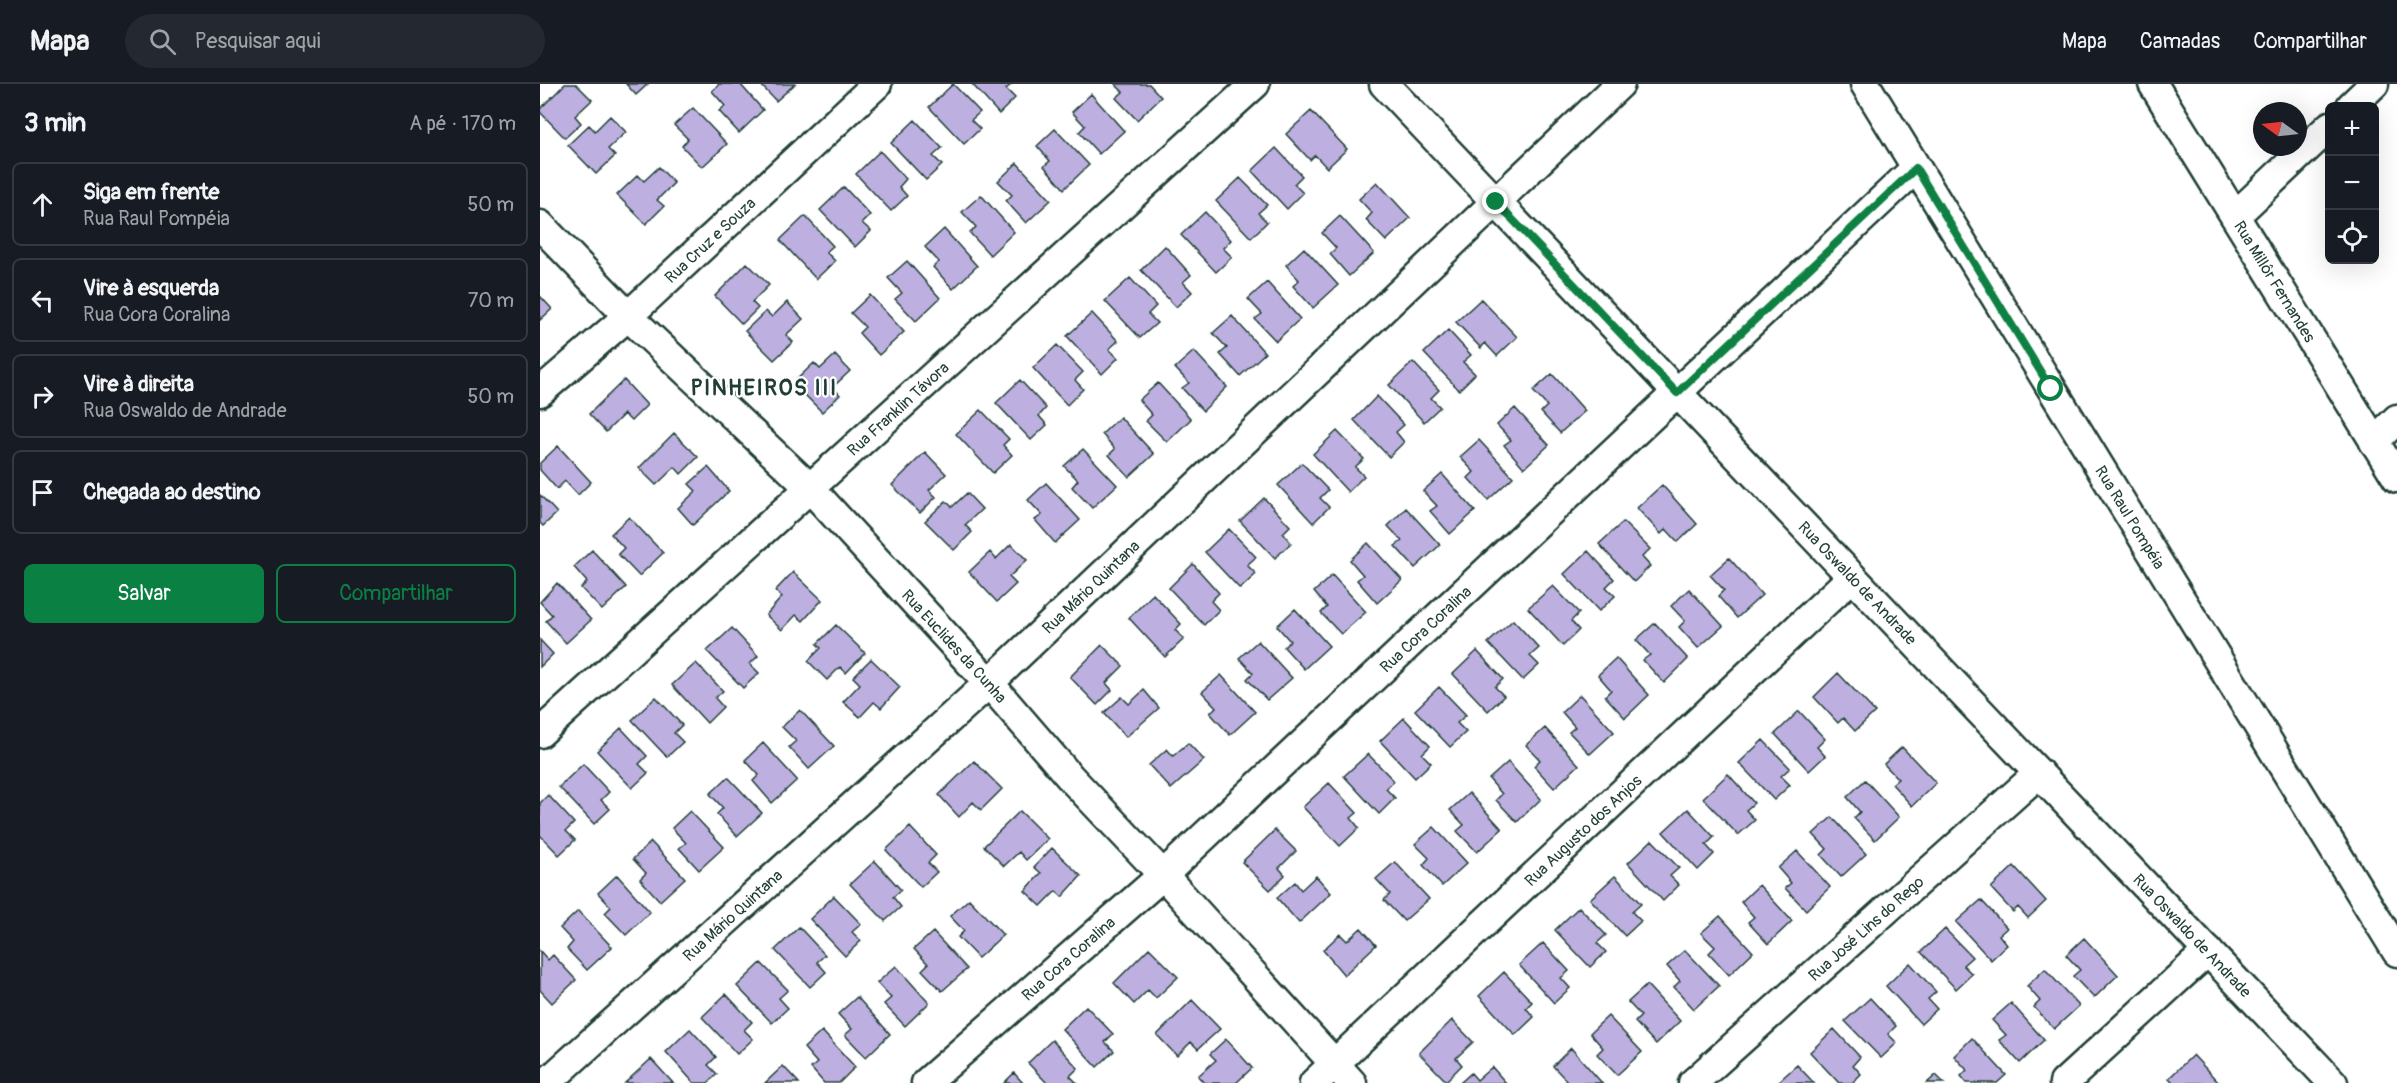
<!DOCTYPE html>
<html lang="pt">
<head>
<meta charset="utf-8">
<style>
  :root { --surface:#171b24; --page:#242831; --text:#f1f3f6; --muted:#9ea1a6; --line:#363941; --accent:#0b8043 }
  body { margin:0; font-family:Pangolin,sans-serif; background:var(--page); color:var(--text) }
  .controls { position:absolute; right:18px; top:18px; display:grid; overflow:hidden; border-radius:9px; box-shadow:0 6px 24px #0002 }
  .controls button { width:54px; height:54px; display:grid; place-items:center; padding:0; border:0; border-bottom:2px solid var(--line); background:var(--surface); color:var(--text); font:30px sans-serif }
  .compass { position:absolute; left:1713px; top:18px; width:54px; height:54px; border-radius:50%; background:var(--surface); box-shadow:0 6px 24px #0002; rotate:285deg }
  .stop { position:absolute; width:18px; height:18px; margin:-14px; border:4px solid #0b8043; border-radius:50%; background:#fff }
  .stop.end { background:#0b8043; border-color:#fff; box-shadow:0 2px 6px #0008 }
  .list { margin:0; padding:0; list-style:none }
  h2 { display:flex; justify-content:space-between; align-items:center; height:78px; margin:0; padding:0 24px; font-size:26px }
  h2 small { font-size:20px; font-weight:400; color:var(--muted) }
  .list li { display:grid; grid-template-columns:39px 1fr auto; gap:18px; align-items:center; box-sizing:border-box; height:84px; margin:0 12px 12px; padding:0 12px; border:2px solid var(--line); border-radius:9px }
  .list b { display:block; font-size:22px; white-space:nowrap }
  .list p { margin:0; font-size:20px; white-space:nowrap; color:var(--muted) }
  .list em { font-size:20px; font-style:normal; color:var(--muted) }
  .actions { display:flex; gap:12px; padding:18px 24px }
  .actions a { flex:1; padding:14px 0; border:2px solid var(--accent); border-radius:9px; text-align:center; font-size:21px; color:var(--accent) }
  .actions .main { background:var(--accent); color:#fff }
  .icon { flex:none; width:33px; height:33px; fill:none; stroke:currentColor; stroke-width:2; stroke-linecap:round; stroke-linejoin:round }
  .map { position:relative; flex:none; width:1857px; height:999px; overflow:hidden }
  header { display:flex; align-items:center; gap:36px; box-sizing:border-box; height:84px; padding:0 30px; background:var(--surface); border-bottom:2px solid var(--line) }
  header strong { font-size:28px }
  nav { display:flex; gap:33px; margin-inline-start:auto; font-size:21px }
  .search { width:420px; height:54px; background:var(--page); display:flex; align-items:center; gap:15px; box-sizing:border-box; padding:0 21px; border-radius:33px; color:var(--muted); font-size:22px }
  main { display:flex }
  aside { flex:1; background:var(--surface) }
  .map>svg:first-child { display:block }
  .building { fill:#bdb0e1; stroke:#1f3d34; stroke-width:1.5 }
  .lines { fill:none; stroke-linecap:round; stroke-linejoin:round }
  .street-casing { stroke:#1f3d34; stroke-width:33 }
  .street { stroke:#fff; stroke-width:28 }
  .route { stroke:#0b8043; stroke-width:8 }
  .labels { text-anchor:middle; stroke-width:4.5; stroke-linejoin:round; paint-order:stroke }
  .street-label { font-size:16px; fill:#1f3d34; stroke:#fff }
  .district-label { font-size:22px; font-weight:bold; letter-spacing:1.5px; fill:#1f3d34; stroke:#fff }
</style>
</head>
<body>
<header>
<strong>Mapa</strong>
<div class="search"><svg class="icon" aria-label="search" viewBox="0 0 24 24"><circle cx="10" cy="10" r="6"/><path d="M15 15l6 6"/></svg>Pesquisar aqui</div>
<nav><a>Mapa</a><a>Camadas</a><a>Compartilhar</a></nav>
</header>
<main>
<aside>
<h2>3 min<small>A pé · 170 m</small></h2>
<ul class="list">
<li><svg class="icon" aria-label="ahead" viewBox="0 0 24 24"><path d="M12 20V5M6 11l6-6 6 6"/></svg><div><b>Siga em frente</b><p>Rua Raul Pompéia</p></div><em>50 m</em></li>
<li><svg class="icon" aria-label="left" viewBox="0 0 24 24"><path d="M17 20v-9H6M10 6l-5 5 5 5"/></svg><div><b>Vire à esquerda</b><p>Rua Cora Coralina</p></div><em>70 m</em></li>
<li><svg class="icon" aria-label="right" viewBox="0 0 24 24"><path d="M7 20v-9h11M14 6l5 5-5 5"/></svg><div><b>Vire à direita</b><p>Rua Oswaldo de Andrade</p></div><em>50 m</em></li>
<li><svg class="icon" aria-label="arrive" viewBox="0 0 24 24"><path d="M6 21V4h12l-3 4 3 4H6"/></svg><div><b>Chegada ao destino</b></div></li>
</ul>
<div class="actions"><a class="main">Salvar</a><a>Compartilhar</a></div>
</aside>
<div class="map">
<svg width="1857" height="999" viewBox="0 0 1857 999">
  <rect width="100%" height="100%" fill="#fff"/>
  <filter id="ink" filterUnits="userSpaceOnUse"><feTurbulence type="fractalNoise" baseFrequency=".0167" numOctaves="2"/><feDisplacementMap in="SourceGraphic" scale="12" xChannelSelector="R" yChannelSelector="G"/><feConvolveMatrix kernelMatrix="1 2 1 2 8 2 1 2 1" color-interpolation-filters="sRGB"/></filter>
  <g filter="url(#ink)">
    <path class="building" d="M25,0H36L52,16L35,32L41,39L25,54L0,28V25Z
      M86,0H108L96,11Z
      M179,0H200L223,26L199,49L179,27L185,22L172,7Z
      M220,0H255L236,17Z
      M413,0L440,28L431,36L440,45L424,60L389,23Z
      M432,0H472L466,5L475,14L459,30Z
      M575,0H609L621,13L597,36L576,14L583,8Z
      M551,10L584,47L559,70L539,48L545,42L532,28Z
      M153,24L187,60L162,83L142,62L148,55L134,41Z
      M771,27L807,65L787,84L775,71L770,76L746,50Z
      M70,32L86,48L68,65L75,72L56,90L28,61L49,41L55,47Z
      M375,36L402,64L393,72L402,81L386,96L351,59Z
      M515,45L549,81L524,105L504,82L510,77L497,62Z
      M736,64L762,92L754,100L763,109L747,125L712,87Z
      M340,67L366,95L359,103L367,112L351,127L316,90Z
      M477,79L511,116L486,139L466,117L472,111L458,97Z
      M119,83L134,99L117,116L124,122L106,140L77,111L98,91L104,97Z
      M700,94L727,121L718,129L727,138L711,154L676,117Z
      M837,98L870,134L846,157L826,136L832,129L819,115Z
      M304,103L330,131L322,139L331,147L315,163L280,126Z
      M441,111L474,148L450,171L430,149L436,143L422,128Z
      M665,128L691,156L683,164L692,173L676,188L641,151Z
      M265,132L293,162L286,168L295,177L276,195L240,156Z
      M800,132L834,169L809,192L790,170L796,164L782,149Z
      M404,145L437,182L413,205L393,183L399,178L385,163Z
      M625,162L651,191L643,198L652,208L636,223L601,186Z
      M764,164L798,201L773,224L753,202L759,196L746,181Z
      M367,177L400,214L376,237L355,215L362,209L348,194Z
      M207,179L229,201L212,218L218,224L202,240L175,212Z
      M590,194L616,222L608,230L617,239L600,254L565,217Z
      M727,198L760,235L736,257L715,235L722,230L708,215Z
      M330,211L364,248L339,271L319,249L325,243L311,229Z
      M0,212L12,225L0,236Z
      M941,215L977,253L957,272L945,259L941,264L916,238Z
      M247,218L263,235L246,251L253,258L234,276L205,247L226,227L232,233Z
      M552,229L578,257L569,265L578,274L562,290L527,252Z
      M692,232L725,269L700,292L680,270L687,264L673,249Z
      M908,246L931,271L923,278L935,290L919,306L884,269Z
      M517,261L543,288L535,296L543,305L527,321L493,284Z
      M654,267L687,303L663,327L642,304L649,299L635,284Z
      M295,271L310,287L293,303L300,311L282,328L253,299L274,279L280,285Z
      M873,278L899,306L891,314L900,323L884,338L849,301Z
      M1012,290L1045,327L1020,349L1001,328L1007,322L993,307Z
      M84,296L107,321L91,337L84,330L66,348L49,330Z
      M480,296L506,324L499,332L507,341L491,356L456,319Z
      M618,299L651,335L627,358L606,337L612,331L599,316Z
      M837,312L864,341L856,348L864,358L849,373L814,336Z
      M975,324L1009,361L984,384L964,361L971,356L957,341Z
      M441,326L469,355L463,361L472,371L453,389L416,350Z
      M580,333L614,370L589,393L569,371L575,365L562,350Z
      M797,347L824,375L815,383L824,392L808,408L773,370Z
      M134,349L158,373L141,390L135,383L116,401L99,384Z
      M939,356L973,393L948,416L928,394L934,388L920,373Z
      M18,362L51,398L38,411L25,397L17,405L0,386V379Z
      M543,365L577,401L552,424L532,403L538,396L524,382Z
      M385,368L406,390L389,406L396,413L380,429L352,401Z
      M762,379L788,406L780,414L789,423L773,439L738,401Z
      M168,383L189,407L153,441L138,424L156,407L149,400Z
      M902,390L935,427L910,450L890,427L897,422L883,407Z
      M506,399L540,436L515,459L495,436L502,431L488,416Z
      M1122,401L1157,440L1138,458L1126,445L1121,450L1097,424Z
      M427,409L442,425L425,441L432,448L414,466L385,437L406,417L412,423Z
      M0,411L17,429L3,442L0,439Z
      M724,414L750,442L743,449L751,459L735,474L700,437Z
      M866,424L900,461L875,484L855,462L862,457L848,442Z
      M89,433L123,469L99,492L78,470L84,464L71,450Z
      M1083,438L1110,465L1102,473L1110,482L1094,498L1059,460Z
      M689,445L716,473L707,481L716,490L700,505L665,468Z
      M828,459L862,496L837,519L817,496L823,491L810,476Z
      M471,460L487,476L469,493L476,500L457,518L429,488L450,468L456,475Z
      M52,466L86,503L62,526L41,504L47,498L34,483Z
      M1048,467L1074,495L1066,503L1075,512L1059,527L1024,490Z
      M1189,474L1222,511L1197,534L1178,512L1184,506L1170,491Z
      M653,480L679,509L671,517L679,526L664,541L629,504Z
      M253,488L282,516L263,537L256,531L242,546L226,531L242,513L235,507Z
      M792,491L826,528L801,550L781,529L787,523L774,508Z
      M17,499L51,536L26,559L6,537L12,531L0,518Z
      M1013,502L1039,529L1031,537L1039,546L1023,562L988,524Z
      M1149,505L1183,542L1158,564L1139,543L1145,537L1131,522Z
      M613,510L641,540L635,546L644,555L625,573L589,534Z
      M755,525L789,562L764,585L744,563L750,557L737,542Z
      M973,536L999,564L990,572L999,581L983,596L948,559Z
      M1115,539L1148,575L1124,599L1103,576L1110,571L1096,556Z
      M296,541L325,569L306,589L300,583L287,596L268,577L281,564L277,560Z
      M192,544L218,572L210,580L219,589L203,604L167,567Z
      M0,556L13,570L0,583Z
      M718,557L752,594L727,616L707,595L713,589L699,574Z
      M562,561L583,582L566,599L572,606L557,621L530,593Z
      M937,567L963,595L955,603L964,612L948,627L913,590Z
      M1076,574L1109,611L1085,634L1065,612L1071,606L1058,591Z
      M331,575L360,603L341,624L334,618L320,633L303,618L320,600L313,593Z
      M156,579L183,607L175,614L183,623L167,639L132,601Z
      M1298,589L1335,628L1315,647L1303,634L1298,639L1274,613Z
      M681,591L715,628L690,651L670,629L676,623L662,608Z
      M899,603L926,631L917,639L926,648L910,663L875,626Z
      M604,606L619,624L586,653L564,629L582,613L589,620Z
      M1040,611L1074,648L1050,670L1029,648L1035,643L1022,628Z
      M116,613L142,641L134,649L143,658L127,673L92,636Z
      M260,626L294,662L269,685L249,663L256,657L242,643Z
      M1259,627L1285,655L1277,663L1285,672L1269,687L1235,650Z
      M864,634L890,662L882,670L891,679L875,694L840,657Z
      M81,644L107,672L99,680L108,689L92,704L57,667Z
      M1005,644L1039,681L1014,704L994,682L1000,676L986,661Z
      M1223,656L1250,684L1241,692L1250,701L1234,716L1199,679Z
      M223,659L257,696L232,719L213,697L219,691L205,676Z
      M648,659L664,676L631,705L609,681L627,665L633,672Z
      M1362,663L1396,699L1372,722L1352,700L1358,695L1344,680Z
      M828,670L854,697L846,705L855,714L839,730L804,692Z
      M434,677L462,705L441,726L433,718L419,733L399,711Z
      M968,678L1001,715L977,738L956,716L962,710L949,695Z
      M43,680L69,708L61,716L70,725L54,740L19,703Z
      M1188,690L1214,719L1206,726L1215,736L1198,751L1163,714Z
      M188,693L222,729L197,752L177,730L183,724L170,710Z
      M1325,696L1359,733L1335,756L1314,734L1320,728L1307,713Z
      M789,699L817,729L811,734L819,744L800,762L763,723Z
      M929,709L962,745L937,768L917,747L924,741L910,726Z
      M8,711L34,739L26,747L35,756L19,771L0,751V719Z
      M1148,725L1174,753L1166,761L1174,770L1158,786L1123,748Z
      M150,727L184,763L159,786L139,764L146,759L132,744Z
      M480,727L508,755L486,776L479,768L464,782L444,762Z
      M1292,733L1326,770L1301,793L1281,771L1287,765L1273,750Z
      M370,743L396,771L388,779L397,788L381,803L346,766Z
      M894,743L927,779L902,802L883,781L889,774L875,760Z
      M735,746L756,767L739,784L745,791L730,806L702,778Z
      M1112,756L1139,784L1130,792L1139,801L1123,817L1088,779Z
      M111,758L145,794L120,817L100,795L106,789L93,775Z
      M512,764L541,792L522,813L516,807L501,822L485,807L501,789L494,783Z
      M1257,767L1290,803L1266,826L1245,804L1251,799L1238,784Z
      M335,777L361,806L353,813L361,823L345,837L310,800Z
      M855,778L889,815L864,837L844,816L850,810L836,795Z
      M1474,782L1506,817L1488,834L1478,823L1473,828L1451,804Z
      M77,791L110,828L86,851L65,829L71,823L58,809Z
      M776,792L791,809L759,839L737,814L755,798L761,806Z
      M1075,792L1101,820L1092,828L1101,837L1085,852L1050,815Z
      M1219,801L1252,837L1228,860L1208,838L1214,833L1201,818Z
      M294,812L321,840L312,848L321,857L305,872L270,835Z
      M429,815L463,851L438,874L418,853L424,847L410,832Z
      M1441,816L1467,844L1459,851L1467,861L1451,876L1416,838Z
      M1039,823L1066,851L1057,859L1066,868L1050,883L1015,846Z
      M38,827L72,863L47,886L27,865L33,858L20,844Z
      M1180,832L1213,868L1189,891L1169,869L1175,863L1161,849Z
      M259,843L285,871L277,878L286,888L270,903L235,866Z
      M821,844L836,861L804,891L783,866L800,850L807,857Z
      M1405,845L1432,873L1423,881L1432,890L1416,905L1381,868Z
      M393,848L427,885L402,907L382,886L388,880L374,865Z
      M1544,854L1578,891L1554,914L1533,892L1540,886L1526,871Z
      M1003,859L1029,887L1021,894L1030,904L1014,919L979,881Z
      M609,864L638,893L616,914L608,906L594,920L574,899Z
      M1145,866L1179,902L1154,925L1134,903L1140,897L1127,882Z
      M0,867L8,876L13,871L36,896L12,919L0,906Z
      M221,879L248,906L239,914L248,924L232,939L197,902Z
      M1370,879L1396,908L1388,915L1397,925L1381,940L1346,902Z
      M356,882L389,919L365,942L344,920L351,914L337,899Z
      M1505,885L1539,922L1514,945L1494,923L1500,917L1487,902Z
      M964,888L992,918L986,924L994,933L975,951L939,912Z
      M1107,901L1140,937L1116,960L1095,938L1101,932L1088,918Z
      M186,910L212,938L204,946L213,955L197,970L162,933Z
      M317,913L350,950L326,973L305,951L312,945L298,930Z
      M1330,914L1356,942L1348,950L1357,959L1341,974L1305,937Z
      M652,916L680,945L658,965L651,958L637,972L617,951Z
      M1471,919L1504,956L1480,979L1459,956L1466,951L1452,936Z
      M546,922L573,950L565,958L574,967L557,983L522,945Z
      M1068,932L1102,968L1077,991L1057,970L1063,964L1050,949Z
      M912,936L933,958L916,974L922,981L906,997L879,969Z
      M150,945L176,973L168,981L177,990L168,999H154L126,968Z
      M1294,945L1320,973L1313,981L1321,990L1312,999H1299L1270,968Z
      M282,947L315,983L299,999H284L271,984L277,979L264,964Z
      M1432,954L1466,991L1457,999H1427L1421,992L1427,986L1414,972Z
      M686,955L712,984L696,999H664L658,992L676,976L670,970Z
      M512,956L538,984L530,992L537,999H507L488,979Z
      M1031,964L1062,999H1024L1027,997L1013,982Z
      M1653,971L1679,999H1634L1629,994Z
      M111,975L133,999H85Z
      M1257,981L1274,999H1237Z
      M243,982L259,999H225Z
      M952,983L966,999H920L931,989L937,996Z
      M474,989L483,999H464Z
      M1396,991L1404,999H1387Z"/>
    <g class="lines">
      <defs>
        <g id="street">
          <path id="s1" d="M844,0L1793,999"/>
          <path id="s2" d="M1325,0L1857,868"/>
          <path id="s3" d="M1613,0L1857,394"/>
          <path d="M1811,22L1834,0"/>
          <path d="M1695,132L1790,42"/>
          <path id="s4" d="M0,141L88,232L270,404L449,599L530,693L623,791L812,999"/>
          <path id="s5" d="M0,308L88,232L337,0"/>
          <path d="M1834,358L1857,335"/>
          <path id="s6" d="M0,649L715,0"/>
          <path id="s7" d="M12,994L449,599L1080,0"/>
          <path id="s8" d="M386,999L623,791L1376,84"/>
          <path id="s9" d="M774,999L1312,493"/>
          <path id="s10" d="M1153,999L1499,689"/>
          <path d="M1524,999L1668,867"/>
        </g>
      </defs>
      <use href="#street" class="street-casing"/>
      <use href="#street" class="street"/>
    </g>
  </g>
  <g class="lines" filter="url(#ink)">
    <path class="route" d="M956,118L1137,309L1376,84L1511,305"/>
  </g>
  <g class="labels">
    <g class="street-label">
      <text dy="6" stroke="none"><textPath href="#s5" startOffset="228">Rua Cruz e Souza</textPath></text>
      <text dy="6" stroke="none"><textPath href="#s3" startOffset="232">Rua Millôr Fernandes</textPath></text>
      <text dy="6" stroke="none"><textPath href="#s6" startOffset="483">Rua Franklin Távora</textPath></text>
      <text dy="6" stroke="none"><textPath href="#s2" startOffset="508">Rua Raul Pompéia</textPath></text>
      <text dy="6" stroke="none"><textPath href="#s1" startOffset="688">Rua Oswaldo de Andrade</textPath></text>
      <text dy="6" stroke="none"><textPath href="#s7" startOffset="729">Rua Mário Quintana</textPath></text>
      <text dy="6" stroke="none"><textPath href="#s8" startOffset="675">Rua Cora Coralina</textPath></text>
      <text dy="6" stroke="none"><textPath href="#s4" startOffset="591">Rua Euclides da Cunha</textPath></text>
      <text dy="6" stroke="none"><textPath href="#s9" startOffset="369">Rua Augusto dos Anjos</textPath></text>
      <text dy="6" stroke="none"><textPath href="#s7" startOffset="243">Rua Mário Quintana</textPath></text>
      <text dy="6" stroke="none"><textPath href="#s10" startOffset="232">Rua José Lins do Rego</textPath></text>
      <text dy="6" stroke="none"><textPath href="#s1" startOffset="1174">Rua Oswaldo de Andrade</textPath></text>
      <text dy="6" stroke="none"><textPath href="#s8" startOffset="189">Rua Cora Coralina</textPath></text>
    </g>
    <g class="district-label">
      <text x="224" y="311">PINHEIROS III</text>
    </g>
  </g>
</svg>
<div class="controls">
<button>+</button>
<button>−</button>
<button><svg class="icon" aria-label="locate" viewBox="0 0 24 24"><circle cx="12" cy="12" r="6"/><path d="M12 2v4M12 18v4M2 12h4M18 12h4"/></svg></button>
</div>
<svg class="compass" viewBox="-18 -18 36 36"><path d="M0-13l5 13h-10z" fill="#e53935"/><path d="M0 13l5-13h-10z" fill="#9ea1a6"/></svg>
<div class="stop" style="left:1511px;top:305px"></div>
<div class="stop end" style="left:956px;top:118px"></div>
</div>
</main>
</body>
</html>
